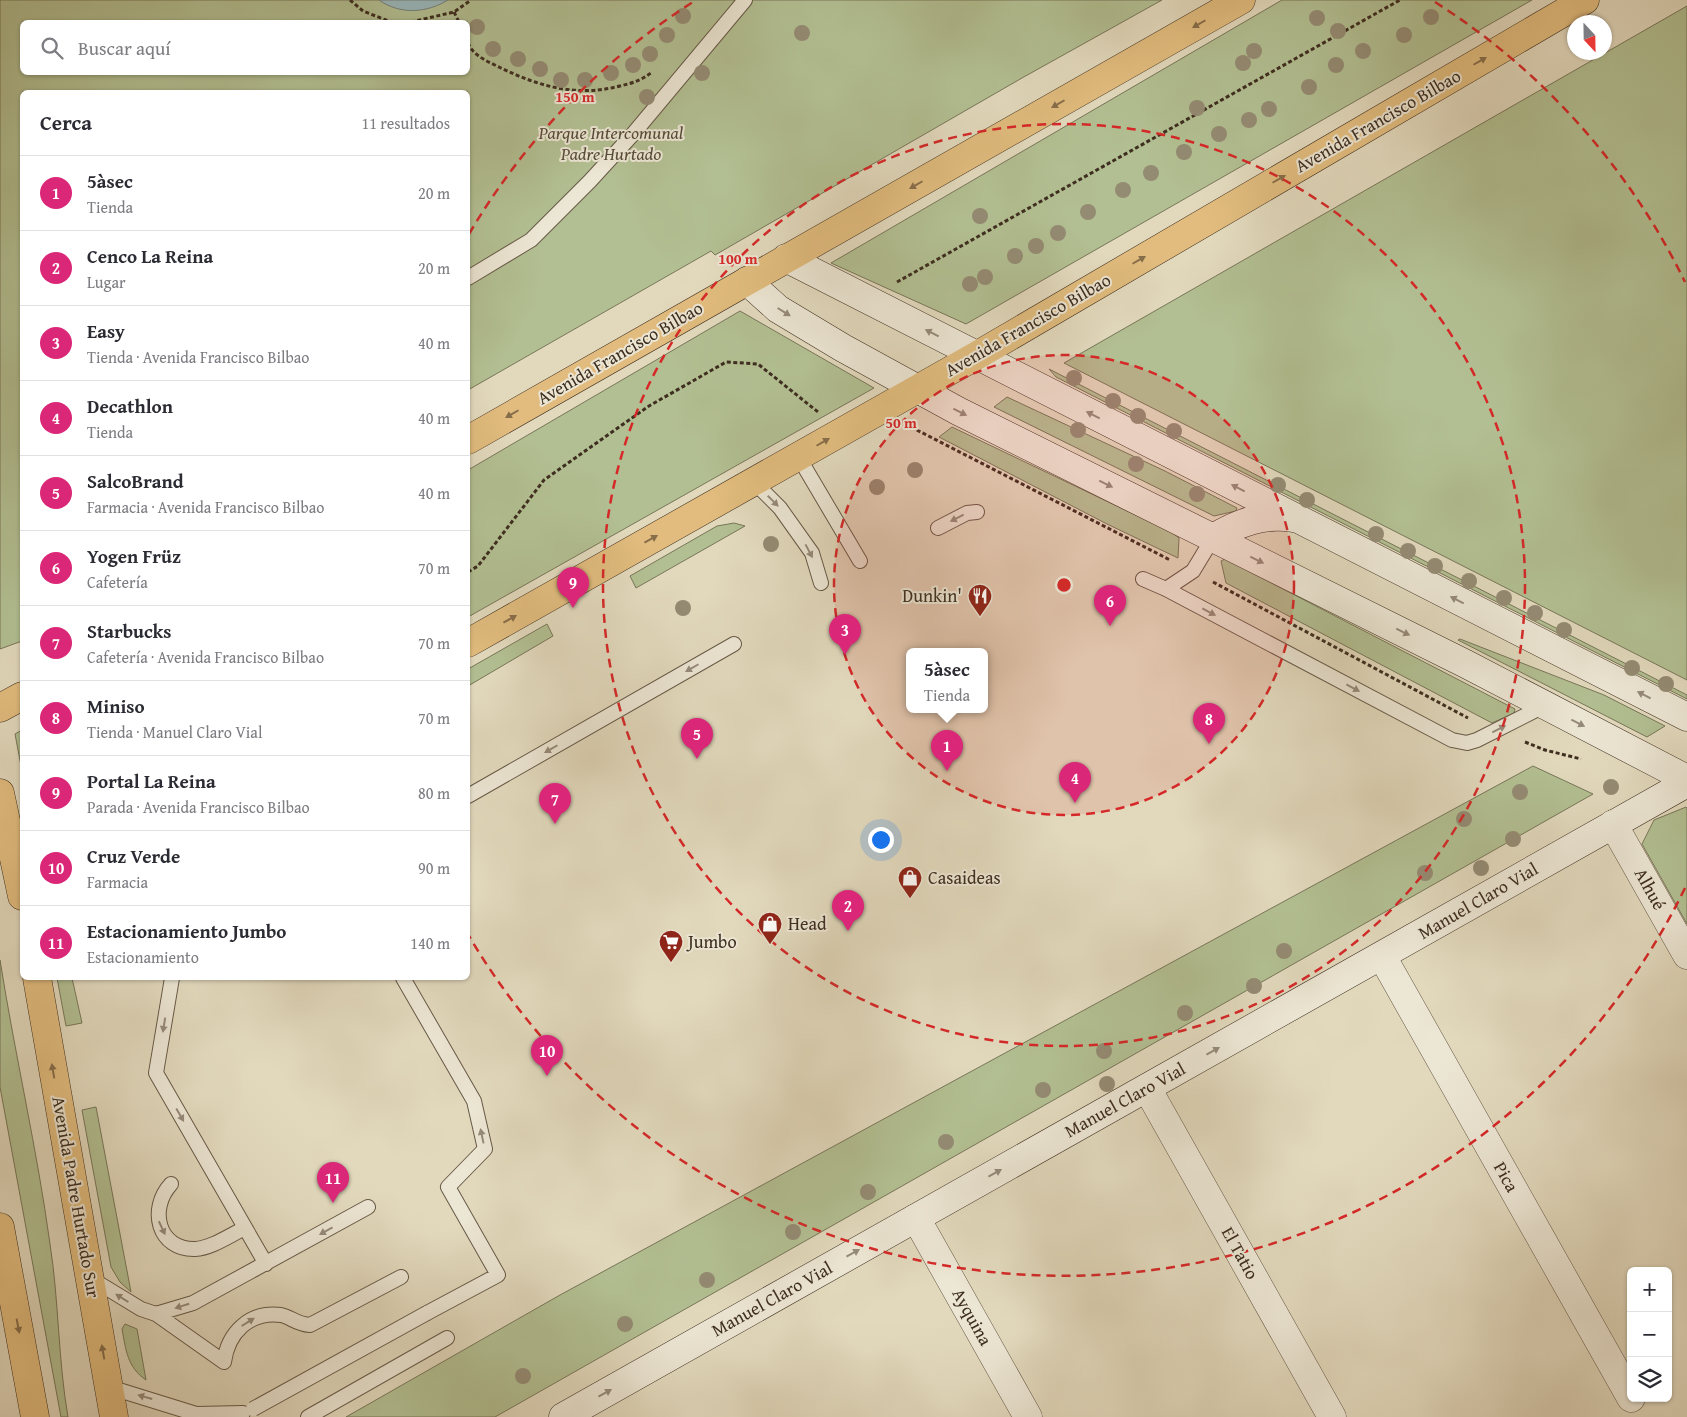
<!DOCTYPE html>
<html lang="es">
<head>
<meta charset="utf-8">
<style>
  :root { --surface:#fff; --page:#f7f7f7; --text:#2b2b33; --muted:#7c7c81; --line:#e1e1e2; --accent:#db2777 }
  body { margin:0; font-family:"Gentium Book Plus",serif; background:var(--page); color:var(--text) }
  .controls { position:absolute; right:15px; bottom:15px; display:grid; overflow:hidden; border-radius:8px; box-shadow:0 1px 4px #0004 }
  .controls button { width:45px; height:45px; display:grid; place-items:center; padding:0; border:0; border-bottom:1px solid var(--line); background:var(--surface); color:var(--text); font:25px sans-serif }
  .compass { position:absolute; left:1567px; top:15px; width:45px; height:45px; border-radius:50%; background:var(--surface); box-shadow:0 1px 4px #0004; rotate:158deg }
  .you { position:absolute; left:880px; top:839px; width:18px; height:18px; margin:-12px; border:4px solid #fff; border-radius:50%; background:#1a73e8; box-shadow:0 0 0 8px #1a73e833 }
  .badge { display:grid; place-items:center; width:32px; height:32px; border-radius:50%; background:var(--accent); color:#fff; font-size:16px; font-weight:700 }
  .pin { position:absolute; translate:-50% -41px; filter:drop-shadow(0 1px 2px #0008) }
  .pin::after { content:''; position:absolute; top:26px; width:18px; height:15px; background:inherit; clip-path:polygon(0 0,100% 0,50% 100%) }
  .popup { position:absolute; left:906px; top:648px; width:82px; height:65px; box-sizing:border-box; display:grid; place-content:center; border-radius:8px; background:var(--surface); filter:drop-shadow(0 1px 4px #0005); font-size:16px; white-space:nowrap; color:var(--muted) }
  .popup b { font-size:19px; color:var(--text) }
  .popup::after { content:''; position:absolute; left:50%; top:100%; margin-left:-10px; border:10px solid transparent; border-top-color:var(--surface) }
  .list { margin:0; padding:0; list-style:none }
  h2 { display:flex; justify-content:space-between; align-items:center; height:65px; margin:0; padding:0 20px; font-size:21px }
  h2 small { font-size:16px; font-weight:400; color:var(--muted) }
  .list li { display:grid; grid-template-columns:32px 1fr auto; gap:15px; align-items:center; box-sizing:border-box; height:75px; padding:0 20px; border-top:1px solid var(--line) }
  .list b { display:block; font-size:19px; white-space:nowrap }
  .list p { margin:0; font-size:16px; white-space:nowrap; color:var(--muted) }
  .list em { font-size:16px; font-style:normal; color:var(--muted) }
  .icon { flex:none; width:28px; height:28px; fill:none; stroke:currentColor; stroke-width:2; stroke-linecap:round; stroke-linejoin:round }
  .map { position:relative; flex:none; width:1687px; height:1417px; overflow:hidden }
  .search { position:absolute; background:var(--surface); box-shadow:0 1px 4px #0004; left:20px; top:20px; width:450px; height:55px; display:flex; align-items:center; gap:12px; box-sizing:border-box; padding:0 18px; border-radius:8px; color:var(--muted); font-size:19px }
  .panel { position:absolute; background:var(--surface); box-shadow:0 1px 4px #0004; left:20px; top:90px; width:450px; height:890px; border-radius:8px }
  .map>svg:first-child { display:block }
  .green { fill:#b2bf92; stroke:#787659; fill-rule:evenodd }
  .water { fill:#99b7bb; stroke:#75807d }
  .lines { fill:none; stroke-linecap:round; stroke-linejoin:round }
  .lane-casing { stroke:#675947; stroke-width:16 }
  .street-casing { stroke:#675947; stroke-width:29 }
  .secondary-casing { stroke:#3e2e20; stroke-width:29 }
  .primary-casing { stroke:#3e2e20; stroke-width:29 }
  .path { stroke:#3e2e20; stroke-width:3; stroke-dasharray:4 2.5; stroke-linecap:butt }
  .lane { stroke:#ece6d4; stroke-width:14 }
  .street { stroke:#ece6d4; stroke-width:28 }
  .secondary { stroke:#ece6d4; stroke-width:28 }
  .primary { stroke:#e1bc7e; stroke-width:28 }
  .lane-bridge-casing { stroke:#675947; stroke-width:16; stroke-linecap:butt }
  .lane-bridge { stroke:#ece6d4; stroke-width:14 }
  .tree { fill:#948b73 }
  .oneway { fill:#876e4a }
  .oneway2 { fill:#958a7a }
  .ring { fill:none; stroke:#d62828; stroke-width:2.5; stroke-dasharray:9 6 }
  .labels { text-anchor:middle; stroke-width:4; stroke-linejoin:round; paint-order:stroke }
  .street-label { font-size:18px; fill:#3e2e20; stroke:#ece6d4 }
  .park-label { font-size:18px; font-style:italic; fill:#554b37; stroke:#ece6d4 }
  .poi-label { font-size:18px; fill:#3e2e20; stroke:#ece6d4; text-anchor:start }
  .centre { fill:#d62828; stroke:#ece6d4; stroke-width:2.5 }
  .ring-label { font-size:15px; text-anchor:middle; font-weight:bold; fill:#d62828; stroke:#ece6d4; stroke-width:4; stroke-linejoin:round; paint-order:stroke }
</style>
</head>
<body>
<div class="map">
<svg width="1687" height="1417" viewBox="0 0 1687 1417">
  <rect width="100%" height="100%" fill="#e2d9bd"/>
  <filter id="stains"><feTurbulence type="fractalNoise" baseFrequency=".004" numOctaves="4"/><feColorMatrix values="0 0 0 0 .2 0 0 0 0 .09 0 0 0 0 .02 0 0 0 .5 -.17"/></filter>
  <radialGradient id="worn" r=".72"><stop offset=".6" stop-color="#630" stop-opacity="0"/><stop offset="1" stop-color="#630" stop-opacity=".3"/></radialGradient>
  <path class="green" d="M0,0H1162L1022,78L715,255L711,251L468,390V92H22V641L0,649ZM22,22H468V72H22Z
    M1282,0H1532L966,324L831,263Z
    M1687,6V680L1064,363Z
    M740,311L874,388L468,617V470Z
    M1049,369L1687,695V699L1056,377Z
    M1007,397L1165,471L1237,508L1236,511L1214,516L994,407Z
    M952,427L1171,532L1179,538L1178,558L1107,524L939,437Z
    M734,523L745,526L636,588L630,576L717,526Z
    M1225,559L1515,709L1514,713L1492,723L1226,583L1221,561Z
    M547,624L553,636L468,686V669Z
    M1460,639L1604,695L1665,726L1647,737L1458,640Z
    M22,730V771L15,734Z
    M1533,766L1593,794L495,1417H346L560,1295Z
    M1686,807L1687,808V924L1642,844L1654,820Z
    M0,960C15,1055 37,1149 50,1244C59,1301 58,1360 68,1417H61L0,1087Z
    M57,978H72L82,1023L66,1026Z
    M96,1107L131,1292L120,1282L111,1267L82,1110Z
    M125,1324L137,1329L146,1380C127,1367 126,1350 122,1329Z"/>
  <path class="water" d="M379,0H448C427,13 400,15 379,0Z"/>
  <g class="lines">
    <defs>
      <path id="lane" d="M468,278L531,240L590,181L633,134L745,0
        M798,456L860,561
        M753,481L780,508L812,553L821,583
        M938,528L967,513L977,512
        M1143,579L1166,589L1452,740L1467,743L1477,740L1544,706
        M1166,589L1193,571L1213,538
        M468,796L734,644
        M172,978L156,1073L266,1264
        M403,978L474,1101L485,1149L448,1187L498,1275L427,1313
        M171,1184C148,1209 158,1250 195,1249C212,1248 230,1235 245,1228
        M90,1278L141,1309L156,1314L224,1362C228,1333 249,1311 281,1315C291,1317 296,1324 310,1325L401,1277
        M156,1314L193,1303L368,1207
        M109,1387L196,1414L243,1413
        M308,1417L447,1338"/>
      <path id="street" d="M1613,824L1687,955
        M1382,956L1631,1398
        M1147,1088L1332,1417
        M916,1218L1028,1417"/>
      <path id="secondary" d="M786,258L1687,717
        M747,281L778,309L843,348L958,411L1466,664L1687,779
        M1213,538C1238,523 1264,513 1293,518
        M563,1417L1687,783"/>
      <path id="primary" d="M468,440L1241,0
        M468,643L976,356L1585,0
        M0,708L22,696
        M0,793L22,896
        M37,978L114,1417
        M0,1227L35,1417"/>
    </defs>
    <use href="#lane" class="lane-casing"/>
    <use href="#street" class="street-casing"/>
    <use href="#secondary" class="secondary-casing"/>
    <use href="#primary" class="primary-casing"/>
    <path class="path" d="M350,0L363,11L391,22
      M454,12L459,22
      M411,22L454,12L471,0
      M468,43C473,56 489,62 501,68C540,87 578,97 620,86C633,83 642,80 652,72
      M897,282L1400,0
      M911,427L1170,560
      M468,572L478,566L544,480L649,406L726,362L758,364L818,412
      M1213,582L1468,718
      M1525,742L1545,750L1581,759"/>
    <use href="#lane" class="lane"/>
    <use href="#street" class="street"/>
    <use href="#secondary" class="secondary"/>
    <use href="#primary" class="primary"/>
    <defs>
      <path id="lane-bridge" d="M253,1409L427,1313"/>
    </defs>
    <use href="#lane-bridge" class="lane-bridge-casing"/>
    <use href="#lane-bridge" class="lane-bridge"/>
  </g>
  <g class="tree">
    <circle cx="683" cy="16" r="8"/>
    <circle cx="1431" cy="17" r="8"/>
    <circle cx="1317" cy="18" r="8"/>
    <circle cx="477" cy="27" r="8"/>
    <circle cx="1338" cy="31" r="8"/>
    <circle cx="802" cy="33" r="8"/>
    <circle cx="667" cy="35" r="8"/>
    <circle cx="1404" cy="35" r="8"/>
    <circle cx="493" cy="49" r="8"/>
    <circle cx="1254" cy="51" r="8"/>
    <circle cx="1363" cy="51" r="8"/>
    <circle cx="650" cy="54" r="8"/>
    <circle cx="518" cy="59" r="8"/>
    <circle cx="1243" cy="63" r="8"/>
    <circle cx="633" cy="65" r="8"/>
    <circle cx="1336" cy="65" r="8"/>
    <circle cx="540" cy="69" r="8"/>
    <circle cx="611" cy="73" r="8"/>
    <circle cx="702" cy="73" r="8"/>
    <circle cx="561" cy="80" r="8"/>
    <circle cx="585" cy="80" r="8"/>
    <circle cx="1309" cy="87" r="8"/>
    <circle cx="647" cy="97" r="8"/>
    <circle cx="1197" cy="108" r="8"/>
    <circle cx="1269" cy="109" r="8"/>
    <circle cx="1249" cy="120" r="8"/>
    <circle cx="1219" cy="134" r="8"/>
    <circle cx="1184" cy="152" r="8"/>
    <circle cx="1151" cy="173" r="8"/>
    <circle cx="1123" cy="190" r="8"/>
    <circle cx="1088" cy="212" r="8"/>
    <circle cx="980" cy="216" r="8"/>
    <circle cx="1058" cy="233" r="8"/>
    <circle cx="1036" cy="246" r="8"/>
    <circle cx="1015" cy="256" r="8"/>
    <circle cx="985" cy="277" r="8"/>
    <circle cx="970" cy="284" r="8"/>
    <circle cx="1074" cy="378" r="8"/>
    <circle cx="1113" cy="401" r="8"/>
    <circle cx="1138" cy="416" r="8"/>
    <circle cx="1078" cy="430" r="8"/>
    <circle cx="1174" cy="431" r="8"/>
    <circle cx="1136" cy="464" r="8"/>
    <circle cx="915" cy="470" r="8"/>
    <circle cx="1278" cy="485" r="8"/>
    <circle cx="877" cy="487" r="8"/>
    <circle cx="1197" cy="494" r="8"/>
    <circle cx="1307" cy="500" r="8"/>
    <circle cx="1376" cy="534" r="8"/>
    <circle cx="771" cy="544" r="8"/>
    <circle cx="1408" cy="551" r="8"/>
    <circle cx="1435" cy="566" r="8"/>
    <circle cx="1469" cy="581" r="8"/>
    <circle cx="1504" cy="598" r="8"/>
    <circle cx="683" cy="608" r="8"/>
    <circle cx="1535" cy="613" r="8"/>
    <circle cx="1564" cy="630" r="8"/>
    <circle cx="1632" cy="668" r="8"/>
    <circle cx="1666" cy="684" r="8"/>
    <circle cx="1611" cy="787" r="8"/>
    <circle cx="1520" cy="792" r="8"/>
    <circle cx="1464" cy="819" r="8"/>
    <circle cx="1513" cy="839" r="8"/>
    <circle cx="1481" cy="868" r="8"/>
    <circle cx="1425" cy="873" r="8"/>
    <circle cx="1284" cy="951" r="8"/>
    <circle cx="1254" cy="986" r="8"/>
    <circle cx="1185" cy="1013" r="8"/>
    <circle cx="1104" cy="1051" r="8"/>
    <circle cx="1107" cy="1084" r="8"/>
    <circle cx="1043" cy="1090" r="8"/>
    <circle cx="946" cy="1142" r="8"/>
    <circle cx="868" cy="1192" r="8"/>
    <circle cx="793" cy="1232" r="8"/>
    <circle cx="707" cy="1280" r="8"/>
    <circle cx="625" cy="1324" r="8"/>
    <circle cx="523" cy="1376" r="8"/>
  </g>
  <defs><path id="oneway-solid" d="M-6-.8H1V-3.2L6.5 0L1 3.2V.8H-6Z" transform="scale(1.25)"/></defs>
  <g class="oneway">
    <use href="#oneway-solid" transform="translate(1199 24) rotate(150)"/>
    <use href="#oneway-solid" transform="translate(1480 61) rotate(-30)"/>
    <use href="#oneway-solid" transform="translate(1058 104) rotate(150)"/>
    <use href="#oneway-solid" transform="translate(1279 179) rotate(-30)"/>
    <use href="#oneway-solid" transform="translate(916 185) rotate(150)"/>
    <use href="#oneway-solid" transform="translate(1139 260) rotate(-30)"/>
    <use href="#oneway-solid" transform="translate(512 414) rotate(150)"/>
    <use href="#oneway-solid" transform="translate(823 442) rotate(-30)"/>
    <use href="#oneway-solid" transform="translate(651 539) rotate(-29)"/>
    <use href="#oneway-solid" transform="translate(510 619) rotate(-29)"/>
    <use href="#oneway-solid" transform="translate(53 1071) rotate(-100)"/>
    <use href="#oneway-solid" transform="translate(18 1326) rotate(79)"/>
    <use href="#oneway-solid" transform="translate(103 1352) rotate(-100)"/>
  </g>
  <g class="oneway2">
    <use href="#oneway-solid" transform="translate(784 312) rotate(32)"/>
    <use href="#oneway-solid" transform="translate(932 333) rotate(-153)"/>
    <use href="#oneway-solid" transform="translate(960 412) rotate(27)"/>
    <use href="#oneway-solid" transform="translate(1093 415) rotate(-153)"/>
    <use href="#oneway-solid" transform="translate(1106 484) rotate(26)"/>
    <use href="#oneway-solid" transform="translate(1238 488) rotate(-153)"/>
    <use href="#oneway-solid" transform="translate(773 501) rotate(45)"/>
    <use href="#oneway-solid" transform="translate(957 518) rotate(153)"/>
    <use href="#oneway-solid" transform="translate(809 551) rotate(62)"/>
    <use href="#oneway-solid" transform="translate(1257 560) rotate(26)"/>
    <use href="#oneway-solid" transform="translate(1457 600) rotate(-153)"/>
    <use href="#oneway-solid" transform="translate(1209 612) rotate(28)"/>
    <use href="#oneway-solid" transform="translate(1403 632) rotate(26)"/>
    <use href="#oneway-solid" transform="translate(692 668) rotate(150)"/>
    <use href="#oneway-solid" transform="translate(1353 688) rotate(28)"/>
    <use href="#oneway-solid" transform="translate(1644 695) rotate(-153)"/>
    <use href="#oneway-solid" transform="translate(1578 723) rotate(27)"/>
    <use href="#oneway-solid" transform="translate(1499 729) rotate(-27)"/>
    <use href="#oneway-solid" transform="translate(551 749) rotate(150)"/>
    <use href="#oneway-solid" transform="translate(164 1025) rotate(99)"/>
    <use href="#oneway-solid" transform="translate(1213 1051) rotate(-29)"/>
    <use href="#oneway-solid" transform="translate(180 1115) rotate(60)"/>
    <use href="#oneway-solid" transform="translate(482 1136) rotate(-102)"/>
    <use href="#oneway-solid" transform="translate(995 1173) rotate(-29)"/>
    <use href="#oneway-solid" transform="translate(162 1228) rotate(65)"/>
    <use href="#oneway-solid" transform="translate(326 1231) rotate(151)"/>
    <use href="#oneway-solid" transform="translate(853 1253) rotate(-29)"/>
    <use href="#oneway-solid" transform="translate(122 1298) rotate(-148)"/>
    <use href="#oneway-solid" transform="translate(182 1306) rotate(163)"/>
    <use href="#oneway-solid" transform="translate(248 1322) rotate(-32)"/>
    <use href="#oneway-solid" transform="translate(605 1393) rotate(-29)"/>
    <use href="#oneway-solid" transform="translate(145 1397) rotate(-164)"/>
  </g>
  <circle cx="1064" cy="585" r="230" fill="#d62828" fill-opacity=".12"/>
  <g class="ring">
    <circle cx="1064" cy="585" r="230"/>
    <circle cx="1064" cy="585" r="461"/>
    <path d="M1685 888A691 691 0 0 1 469 936M469 234A691 691 0 0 1 693 2M1435 2A691 691 0 0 1 1685 282"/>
  </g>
  <defs>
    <symbol id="restaurant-pin" viewBox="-11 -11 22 30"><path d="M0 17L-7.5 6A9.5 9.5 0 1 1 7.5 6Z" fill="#8f2418" stroke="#ece6d4"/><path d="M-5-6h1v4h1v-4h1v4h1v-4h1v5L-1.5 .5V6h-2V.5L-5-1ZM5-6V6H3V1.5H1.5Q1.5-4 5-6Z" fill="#fff"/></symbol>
    <symbol id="shop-pin" viewBox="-11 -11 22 30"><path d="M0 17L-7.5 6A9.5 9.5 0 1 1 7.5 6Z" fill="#8f2418" stroke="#ece6d4"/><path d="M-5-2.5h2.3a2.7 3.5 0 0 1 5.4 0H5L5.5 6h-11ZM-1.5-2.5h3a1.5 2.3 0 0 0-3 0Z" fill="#fff"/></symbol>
    <symbol id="supermarket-pin" viewBox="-11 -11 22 30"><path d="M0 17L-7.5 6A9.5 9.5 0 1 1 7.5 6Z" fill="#8f2418" stroke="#ece6d4"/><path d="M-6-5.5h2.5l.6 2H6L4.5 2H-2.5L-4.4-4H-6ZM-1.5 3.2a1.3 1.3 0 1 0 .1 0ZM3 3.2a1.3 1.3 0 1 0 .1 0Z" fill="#fff"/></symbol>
  </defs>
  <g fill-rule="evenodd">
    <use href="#restaurant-pin" x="966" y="582" width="28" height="38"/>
    <use href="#shop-pin" x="896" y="864" width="28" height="38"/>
    <use href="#shop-pin" x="756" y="910" width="28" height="38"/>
    <use href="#supermarket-pin" x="657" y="928" width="28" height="38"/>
  </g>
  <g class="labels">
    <g class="street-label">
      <text transform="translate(1378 121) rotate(-30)" y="6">Avenida Francisco Bilbao</text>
      <text transform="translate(1028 325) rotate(-30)" y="6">Avenida Francisco Bilbao</text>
      <text transform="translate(620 353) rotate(-30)" y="6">Avenida Francisco Bilbao</text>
      <text transform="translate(1650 889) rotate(61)" y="6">Alhué</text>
      <text transform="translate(1478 901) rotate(-30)" y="6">Manuel Claro Vial</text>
      <text transform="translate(1125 1100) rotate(-29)" y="6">Manuel Claro Vial</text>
      <text transform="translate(1506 1177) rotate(61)" y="6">Pica</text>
      <text transform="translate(76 1197) rotate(80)" y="6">Avenida Padre Hurtado Sur</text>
      <text transform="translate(1240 1253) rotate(61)" y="6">El Tatio</text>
      <text transform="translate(772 1299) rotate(-29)" y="6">Manuel Claro Vial</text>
      <text transform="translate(972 1317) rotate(61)" y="6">Ayquina</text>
    </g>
    <g class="park-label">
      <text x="611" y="139">Parque Intercomunal<tspan x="611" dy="21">Padre Hurtado</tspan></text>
    </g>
    <g class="poi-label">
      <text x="962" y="602" text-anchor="end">Dunkin'</text>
      <text x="928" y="884">Casaideas</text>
      <text x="788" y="930">Head</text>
      <text x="688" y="948">Jumbo</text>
    </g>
  </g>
  <circle cx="1064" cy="585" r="8" class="centre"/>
  <g class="ring-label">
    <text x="575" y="102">150 m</text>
    <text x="738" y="264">100 m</text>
    <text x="901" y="428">50 m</text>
  </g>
  <rect width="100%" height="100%" filter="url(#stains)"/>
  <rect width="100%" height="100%" fill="url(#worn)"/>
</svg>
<div class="controls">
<button>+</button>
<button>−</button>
<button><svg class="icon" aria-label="layers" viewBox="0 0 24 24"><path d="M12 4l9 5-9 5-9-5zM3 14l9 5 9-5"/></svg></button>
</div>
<svg class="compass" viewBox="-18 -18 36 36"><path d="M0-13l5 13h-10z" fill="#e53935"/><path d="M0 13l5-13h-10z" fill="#7c7c81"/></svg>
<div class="you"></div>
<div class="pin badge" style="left:947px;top:771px">1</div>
<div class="popup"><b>5àsec</b>Tienda</div>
<div class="pin badge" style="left:848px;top:931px">2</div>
<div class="pin badge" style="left:845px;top:655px">3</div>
<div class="pin badge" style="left:1075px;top:803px">4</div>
<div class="pin badge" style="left:697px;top:759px">5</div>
<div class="pin badge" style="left:1110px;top:626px">6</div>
<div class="pin badge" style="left:555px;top:824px">7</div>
<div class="pin badge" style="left:1209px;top:744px">8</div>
<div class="pin badge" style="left:573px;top:608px">9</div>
<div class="pin badge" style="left:547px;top:1076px">10</div>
<div class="pin badge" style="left:333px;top:1203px">11</div>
<div class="search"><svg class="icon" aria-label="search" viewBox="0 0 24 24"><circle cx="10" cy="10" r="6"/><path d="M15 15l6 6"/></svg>Buscar aquí</div>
<section class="panel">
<h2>Cerca<small>11 resultados</small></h2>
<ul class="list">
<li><span class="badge">1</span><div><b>5àsec</b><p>Tienda</p></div><em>20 m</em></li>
<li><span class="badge">2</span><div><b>Cenco La Reina</b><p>Lugar</p></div><em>20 m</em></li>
<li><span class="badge">3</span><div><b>Easy</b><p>Tienda · Avenida Francisco Bilbao</p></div><em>40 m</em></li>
<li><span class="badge">4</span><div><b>Decathlon</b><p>Tienda</p></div><em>40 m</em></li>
<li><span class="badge">5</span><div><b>SalcoBrand</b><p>Farmacia · Avenida Francisco Bilbao</p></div><em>40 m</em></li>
<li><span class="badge">6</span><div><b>Yogen Früz</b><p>Cafetería</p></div><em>70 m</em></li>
<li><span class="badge">7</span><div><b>Starbucks</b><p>Cafetería · Avenida Francisco Bilbao</p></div><em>70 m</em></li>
<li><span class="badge">8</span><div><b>Miniso</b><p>Tienda · Manuel Claro Vial</p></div><em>70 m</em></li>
<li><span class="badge">9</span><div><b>Portal La Reina</b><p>Parada · Avenida Francisco Bilbao</p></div><em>80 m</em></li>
<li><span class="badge">10</span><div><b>Cruz Verde</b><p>Farmacia</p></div><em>90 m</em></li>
<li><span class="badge">11</span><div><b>Estacionamiento Jumbo</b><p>Estacionamiento</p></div><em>140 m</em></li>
</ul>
</section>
</div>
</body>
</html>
